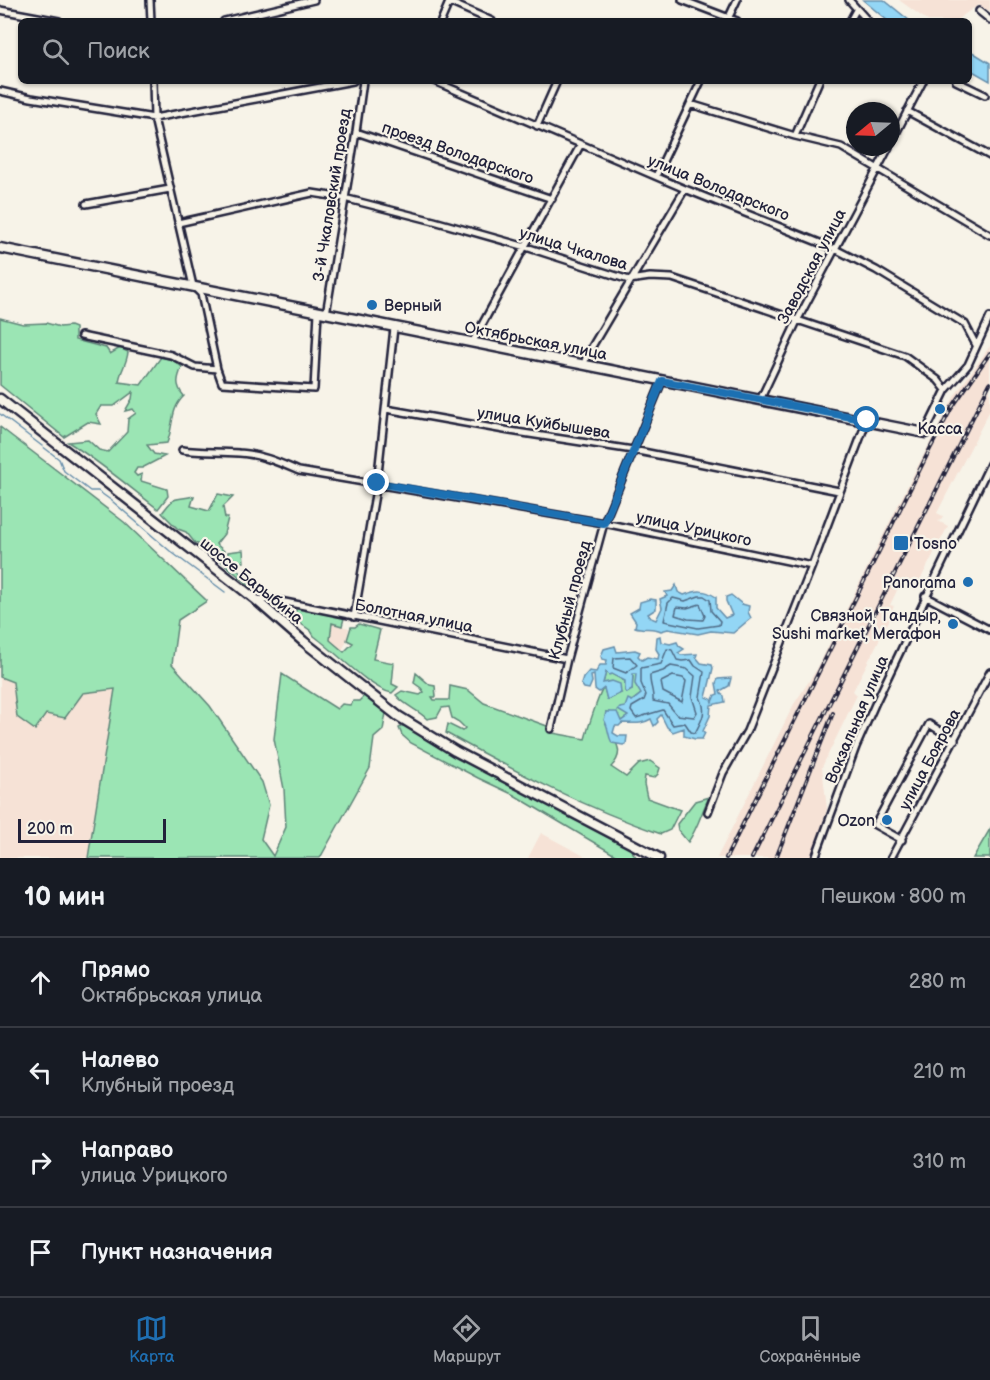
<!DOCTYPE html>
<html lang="ru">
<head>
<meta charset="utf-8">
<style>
  :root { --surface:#171b24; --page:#242831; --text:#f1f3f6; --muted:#9ea1a6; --line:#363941; --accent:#1f6fb2 }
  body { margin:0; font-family:"Balsamiq Sans",sans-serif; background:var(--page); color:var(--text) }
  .compass { position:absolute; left:846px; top:102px; width:54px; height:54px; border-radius:50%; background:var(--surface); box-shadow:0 2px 4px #0004; rotate:251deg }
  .scale { position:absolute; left:18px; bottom:15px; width:148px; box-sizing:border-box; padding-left:6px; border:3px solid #22223b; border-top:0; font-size:16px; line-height:21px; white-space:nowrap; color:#22223b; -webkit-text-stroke:4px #f7f3e8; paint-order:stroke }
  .stop { position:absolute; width:18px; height:18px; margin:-14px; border:4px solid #1f6fb2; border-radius:50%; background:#fff }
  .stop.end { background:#1f6fb2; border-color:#fff; box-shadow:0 2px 6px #0008 }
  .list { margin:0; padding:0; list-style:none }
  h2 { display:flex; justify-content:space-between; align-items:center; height:78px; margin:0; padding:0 24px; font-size:26px }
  h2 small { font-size:20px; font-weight:400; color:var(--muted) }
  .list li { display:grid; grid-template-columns:39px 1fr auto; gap:18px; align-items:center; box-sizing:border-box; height:90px; padding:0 24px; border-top:2px solid var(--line) }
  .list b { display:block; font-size:22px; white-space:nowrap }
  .list p { margin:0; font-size:20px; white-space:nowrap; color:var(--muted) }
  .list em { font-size:20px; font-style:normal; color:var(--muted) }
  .icon { flex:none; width:33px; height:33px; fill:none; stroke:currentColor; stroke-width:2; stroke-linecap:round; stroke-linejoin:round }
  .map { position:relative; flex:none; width:990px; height:858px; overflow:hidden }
  .search { position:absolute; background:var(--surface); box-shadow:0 2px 4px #0004; left:18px; right:18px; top:18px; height:66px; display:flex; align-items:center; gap:15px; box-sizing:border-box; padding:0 21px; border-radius:9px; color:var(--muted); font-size:22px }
  .sheet { height:438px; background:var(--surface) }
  nav { display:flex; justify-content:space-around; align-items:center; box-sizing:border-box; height:84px; border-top:2px solid var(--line); background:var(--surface); font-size:16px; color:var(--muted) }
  nav a { display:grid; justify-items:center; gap:3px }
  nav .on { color:var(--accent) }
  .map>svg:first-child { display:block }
  .built { fill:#f6e2d6 }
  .green { fill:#9be5b4; stroke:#5e8478; stroke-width:1.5 }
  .water { fill:#93d6f5; stroke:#668eab; stroke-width:1.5 }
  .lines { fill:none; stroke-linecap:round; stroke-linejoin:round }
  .shore { stroke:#4f6a85; stroke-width:1.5 }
  .stream { stroke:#668eab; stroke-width:1.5 }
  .street-casing { stroke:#22223b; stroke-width:10 }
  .secondary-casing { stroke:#22223b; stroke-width:13 }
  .street { stroke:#f7f3e8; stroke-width:5 }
  .secondary { stroke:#f7f3e8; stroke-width:8 }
  .rail-casing { stroke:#22223b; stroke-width:4 }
  .rail { stroke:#f7f3e8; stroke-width:1.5; stroke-dasharray:4.5; stroke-linecap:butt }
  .route { stroke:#1f6fb2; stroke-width:8 }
  .poi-dot { fill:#1f6fb2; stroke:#f7f3e8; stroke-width:2 }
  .labels { text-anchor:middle; stroke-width:4.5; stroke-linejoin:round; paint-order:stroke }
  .street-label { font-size:16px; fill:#22223b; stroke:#f7f3e8 }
  .poi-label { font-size:16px; fill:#22223b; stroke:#f7f3e8; text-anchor:end }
</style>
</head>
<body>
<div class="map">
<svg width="990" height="858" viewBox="0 0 990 858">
  <rect width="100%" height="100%" fill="#f7f3e8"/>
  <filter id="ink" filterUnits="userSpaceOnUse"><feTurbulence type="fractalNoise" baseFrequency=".0167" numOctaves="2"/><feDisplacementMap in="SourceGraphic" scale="12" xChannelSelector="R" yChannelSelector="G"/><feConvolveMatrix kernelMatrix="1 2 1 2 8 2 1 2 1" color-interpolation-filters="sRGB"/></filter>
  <g filter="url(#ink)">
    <path class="built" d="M899,0H990V12L978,5L955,21H928Z
      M990,346V410L937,513L943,516L941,520L938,521L948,526L915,590L901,582L890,605L894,606L892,610L894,611L853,691L857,695L822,767L827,809L811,858H717L794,704L817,669L910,481L955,395Z
      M332,623L349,628L347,640L342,651L330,640Z
      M0,677L13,682L17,717L46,714L65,718L83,692L115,689L88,858H0Z
      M541,833L588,858H528Z"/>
    <path class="green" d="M0,318L23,324L46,323L60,327L70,326L75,328V340L106,348L110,354L120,348L128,352C127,364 120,371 119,382L141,385L161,357L173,360L182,367C177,379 175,385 184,396C170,409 174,425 167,443L147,445L154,454L165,456L142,468H137L134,473L137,476L142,474L141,481L167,489L168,496L158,509C128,486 100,462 68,442L88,440L99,450L108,452L127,432L128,419L136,413L133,409L125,411L132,399L133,392L114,406H101L96,414L101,424L88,422L64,437L0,385Z
      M0,427L124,522L207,601L178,620L172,664L210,706L262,782L269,805L261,839L273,856L286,827L284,789L274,739L282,674L337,709L342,704L350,705L353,701H359L365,695L386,713L383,730L374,738L370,768L320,858H88L115,689L83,693L65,718L46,714L35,730L17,717L13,682L0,677Z
      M218,494L233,497L223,507L225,518H228L224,534L216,544L224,551L222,557L227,558L228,552L243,550L244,562L227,561L252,583L251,587L205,547L195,543L186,532L178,529L162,513C176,494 173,501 194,496L191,506L209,511Z
      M297,608L344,618L342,626L332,623L330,640L344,652L353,643L347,640L351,627H355L359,624L380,630L373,659L394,663L392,684L398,687L392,693C370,689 334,650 314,636L311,631L286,613L295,612Z
      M606,671L625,681V691L632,690L633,674L636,673L641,694L632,701L629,716L621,721L612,713L606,712C607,717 607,722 609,727C615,742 626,752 611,767L626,777L639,764L650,761L660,768L658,774L654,778L645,776L644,784L647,798L680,810L670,830L661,834C586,808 516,772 446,733L448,724L462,731L465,728L459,722L452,718L449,707L442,708L437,717L427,719C417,709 405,706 396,695L402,691L420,695L424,692L421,688L414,683L416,673L430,685L435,686L436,697H432L434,700H449L450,686L468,690L484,703L547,726L553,733L585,739C588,728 599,693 604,687L607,699L621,693L603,683Z
      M404,725L436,743L438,747L627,845L637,858H620L514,795L478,778L411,743L402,735L399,728Z
      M709,797C701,813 698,828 688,842L678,830L677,824L695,801Z
      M990,829V858H973Z"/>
    <path class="water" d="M863,0H884L910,21H888Z
      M969,50L990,63V81L969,69Z
      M676,585L678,592L684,595C698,590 704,589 716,597V608L725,618L732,615L726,601V597L731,595L742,604L749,606L748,612L751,618L733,633L711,631L698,634L668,629L661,631C653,627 644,630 635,627L636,622L630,613L639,608L640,602L650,599L656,600V609L648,614L651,618L656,620L662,608L660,599L667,596L665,592L672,591Z
      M660,636L661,642L670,644L677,642L679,646L684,649L678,653L681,655L697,654L696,657L701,663L712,665L713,668C711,677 709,686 706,697L711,699L712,702L715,695L718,694L716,683L718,679L731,678L729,686L720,691L721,694L724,696L725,702L711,705L710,716L703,731L705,733L702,739H695L684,736V728L673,732L667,727L661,715L657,719L658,722L654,726L651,719C641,725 634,723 622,723L619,726H615L613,733L618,736H627L626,744L623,745L612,743C607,734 609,727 604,720L606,712H617L621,721L628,716L618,710L620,708L625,707L628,699L632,701L641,694L635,684L636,674H633L632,690L627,693L625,691V681L612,674L609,675L606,672L603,683L612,681L620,684L621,693L607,700L604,688L599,692L595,689L594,675L591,676L592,682L589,689L584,688L581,684L583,678L589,671L596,672L600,665H606L607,660L602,659L601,656L604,649L615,646L617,652L635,650L640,652L638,656L642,660L647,657L658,659L659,654L656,649L657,637Z"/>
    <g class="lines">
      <path class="shore" d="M699,596H704L710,600L711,611L720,621L719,625L698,628L664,621L668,603L673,598L685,601Z
        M700,604L705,616L703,620L688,619L675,615L677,607L687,608Z
        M667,649L672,650L677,660L682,661L691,660L695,666L704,672L700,697C707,712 703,718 695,733L691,732L685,723L673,725L663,710L636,718L631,711L632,707L644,700L646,695L641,683V668L661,664Z
        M630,657L637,665L626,673L613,668L614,658Z
        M671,666L687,669L695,676L692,697L697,712L694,717L677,715L668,704L653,701C654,691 649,684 650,675L663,671Z
        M673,676L683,678L686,681L682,702L663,692L661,682Z"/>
      <path class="stream" d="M0,414L59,459L64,471L90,491H98L112,501L170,551L225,592"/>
      <defs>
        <path id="street" d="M150,0L151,21
          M682,0L737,21
          M849,0L868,21
          M449,2L492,21
          M0,10L59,21
          M979,11L990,20
          M728,19L737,0
          M224,21L314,0
          M441,21L450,0
          M850,21L856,10
          M153,81L154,118L193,286L201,294L217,369L222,383L314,389L318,312
          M434,81L685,189L835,249L876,270L965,324L976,345
          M956,81L985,95
          M0,91L31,98L154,118L353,81
          M690,104L795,136L841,147L990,235
          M907,111L990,156
          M537,126L557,81
          M356,132L552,199
          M795,136L819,81
          M891,143L923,81
          M656,176L701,81
          M86,204L170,189
          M178,223L312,193L344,198L434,221L526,247L629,280L650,277L672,278L905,356L938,380L946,390
          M326,314L356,132L363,81
          M81,336L171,355L195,367L217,369
          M472,343L581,144
          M584,364L587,355L685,189
          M760,400L798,319L889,147
          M386,409L510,431L633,450L839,491
          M925,433L946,390L968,365L990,317
          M182,450C203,453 220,451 239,453C260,454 280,463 299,471L604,523L812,566
          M925,596L990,630
          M257,599L275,600L567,659
          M354,617L377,483L394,328
          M551,729L567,659L604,523L662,381
          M708,812L723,773L747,731L812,566L867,420
          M902,840L875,825L929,724L955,740
          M815,858L856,747L876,702L990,464
          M891,858L990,672"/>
        <path id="secondary" d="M0,248L925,433
          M0,399L255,599L303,641L398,716L455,751L659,858"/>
      </defs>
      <use href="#street" class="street-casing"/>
      <use href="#secondary" class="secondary-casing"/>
      <use href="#street" class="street"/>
      <use href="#secondary" class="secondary"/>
      <defs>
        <path id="rail" d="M726,858L930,449L951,409L990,353
          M752,858L990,383
          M776,858L833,713"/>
      </defs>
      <use href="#rail" class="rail-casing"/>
      <use href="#rail" class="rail"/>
    </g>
  </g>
  <g class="lines" filter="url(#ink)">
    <path class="route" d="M377,483L604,523L662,381L867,420"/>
  </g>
  <g class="poi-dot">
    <circle cx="372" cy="305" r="6"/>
    <circle cx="940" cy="409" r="6"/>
    <rect x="893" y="535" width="16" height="16" rx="3"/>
    <circle cx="968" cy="582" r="6"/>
    <circle cx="953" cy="624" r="6"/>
    <circle cx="887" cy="820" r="6"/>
  </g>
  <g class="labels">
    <g class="street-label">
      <text transform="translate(458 152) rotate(19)" y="6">проезд Володарского</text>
      <text transform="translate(719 187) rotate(22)" y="6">улица Володарского</text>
      <text transform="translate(331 195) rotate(-81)" y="6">3-й Чкаловский проезд</text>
      <text transform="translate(574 248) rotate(17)" y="6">улица Чкалова</text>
      <text transform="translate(811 266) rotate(-62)" y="6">Заводская улица</text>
      <text transform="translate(536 340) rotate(11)" y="6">Октябрьская улица</text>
      <text transform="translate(544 422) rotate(9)" y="6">улица Куйбышева</text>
      <text transform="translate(694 528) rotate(12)" y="6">улица Урицкого</text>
      <text transform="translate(252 580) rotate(39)" y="6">шоссе Барыбина</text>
      <text transform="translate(569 600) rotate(-75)" y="6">Клубный проезд</text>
      <text transform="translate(414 615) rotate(11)" y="6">Болотная улица</text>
      <text transform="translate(856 719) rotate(-67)" y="6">Вокзальная улица</text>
      <text transform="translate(929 759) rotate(-62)" y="6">улица Боярова</text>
    </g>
    <g class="poi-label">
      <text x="384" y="311" text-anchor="start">Верный</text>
      <text x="940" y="434" text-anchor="middle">Касса</text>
      <text x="914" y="549" text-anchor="start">Tosno</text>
      <text x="956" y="588">Panorama</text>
      <text x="941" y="621">Связной, Тандыр,<tspan x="941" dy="18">Sushi market, Мегафон</tspan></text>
      <text x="875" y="826">Ozon</text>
    </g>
  </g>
</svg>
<svg class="compass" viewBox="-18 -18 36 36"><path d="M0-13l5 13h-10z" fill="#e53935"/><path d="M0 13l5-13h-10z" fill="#9ea1a6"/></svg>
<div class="scale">200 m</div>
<div class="stop" style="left:867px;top:420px"></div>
<div class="stop end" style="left:377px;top:483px"></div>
<div class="search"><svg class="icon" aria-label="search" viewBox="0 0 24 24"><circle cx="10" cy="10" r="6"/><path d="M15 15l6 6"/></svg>Поиск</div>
</div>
<section class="sheet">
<h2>10 мин<small>Пешком · 800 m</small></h2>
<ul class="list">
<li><svg class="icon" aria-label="ahead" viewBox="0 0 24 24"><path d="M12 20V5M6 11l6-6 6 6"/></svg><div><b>Прямо</b><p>Октябрьская улица</p></div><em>280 m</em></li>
<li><svg class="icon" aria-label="left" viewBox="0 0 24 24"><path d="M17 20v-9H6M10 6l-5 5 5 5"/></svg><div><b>Налево</b><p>Клубный проезд</p></div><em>210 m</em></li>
<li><svg class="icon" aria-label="right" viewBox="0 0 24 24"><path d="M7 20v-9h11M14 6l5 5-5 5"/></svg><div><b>Направо</b><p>улица Урицкого</p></div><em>310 m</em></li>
<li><svg class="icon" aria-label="arrive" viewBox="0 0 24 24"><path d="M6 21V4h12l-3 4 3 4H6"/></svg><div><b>Пункт назначения</b></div></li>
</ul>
</section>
<nav>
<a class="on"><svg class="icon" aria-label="map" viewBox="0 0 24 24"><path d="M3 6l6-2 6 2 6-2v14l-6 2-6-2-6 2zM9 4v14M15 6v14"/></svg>Карта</a>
<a><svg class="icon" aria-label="directions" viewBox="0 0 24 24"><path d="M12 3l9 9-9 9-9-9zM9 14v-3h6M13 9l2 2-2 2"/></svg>Маршрут</a>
<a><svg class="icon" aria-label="saved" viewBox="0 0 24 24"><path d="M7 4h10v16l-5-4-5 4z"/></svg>Сохранённые</a>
</nav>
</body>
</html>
